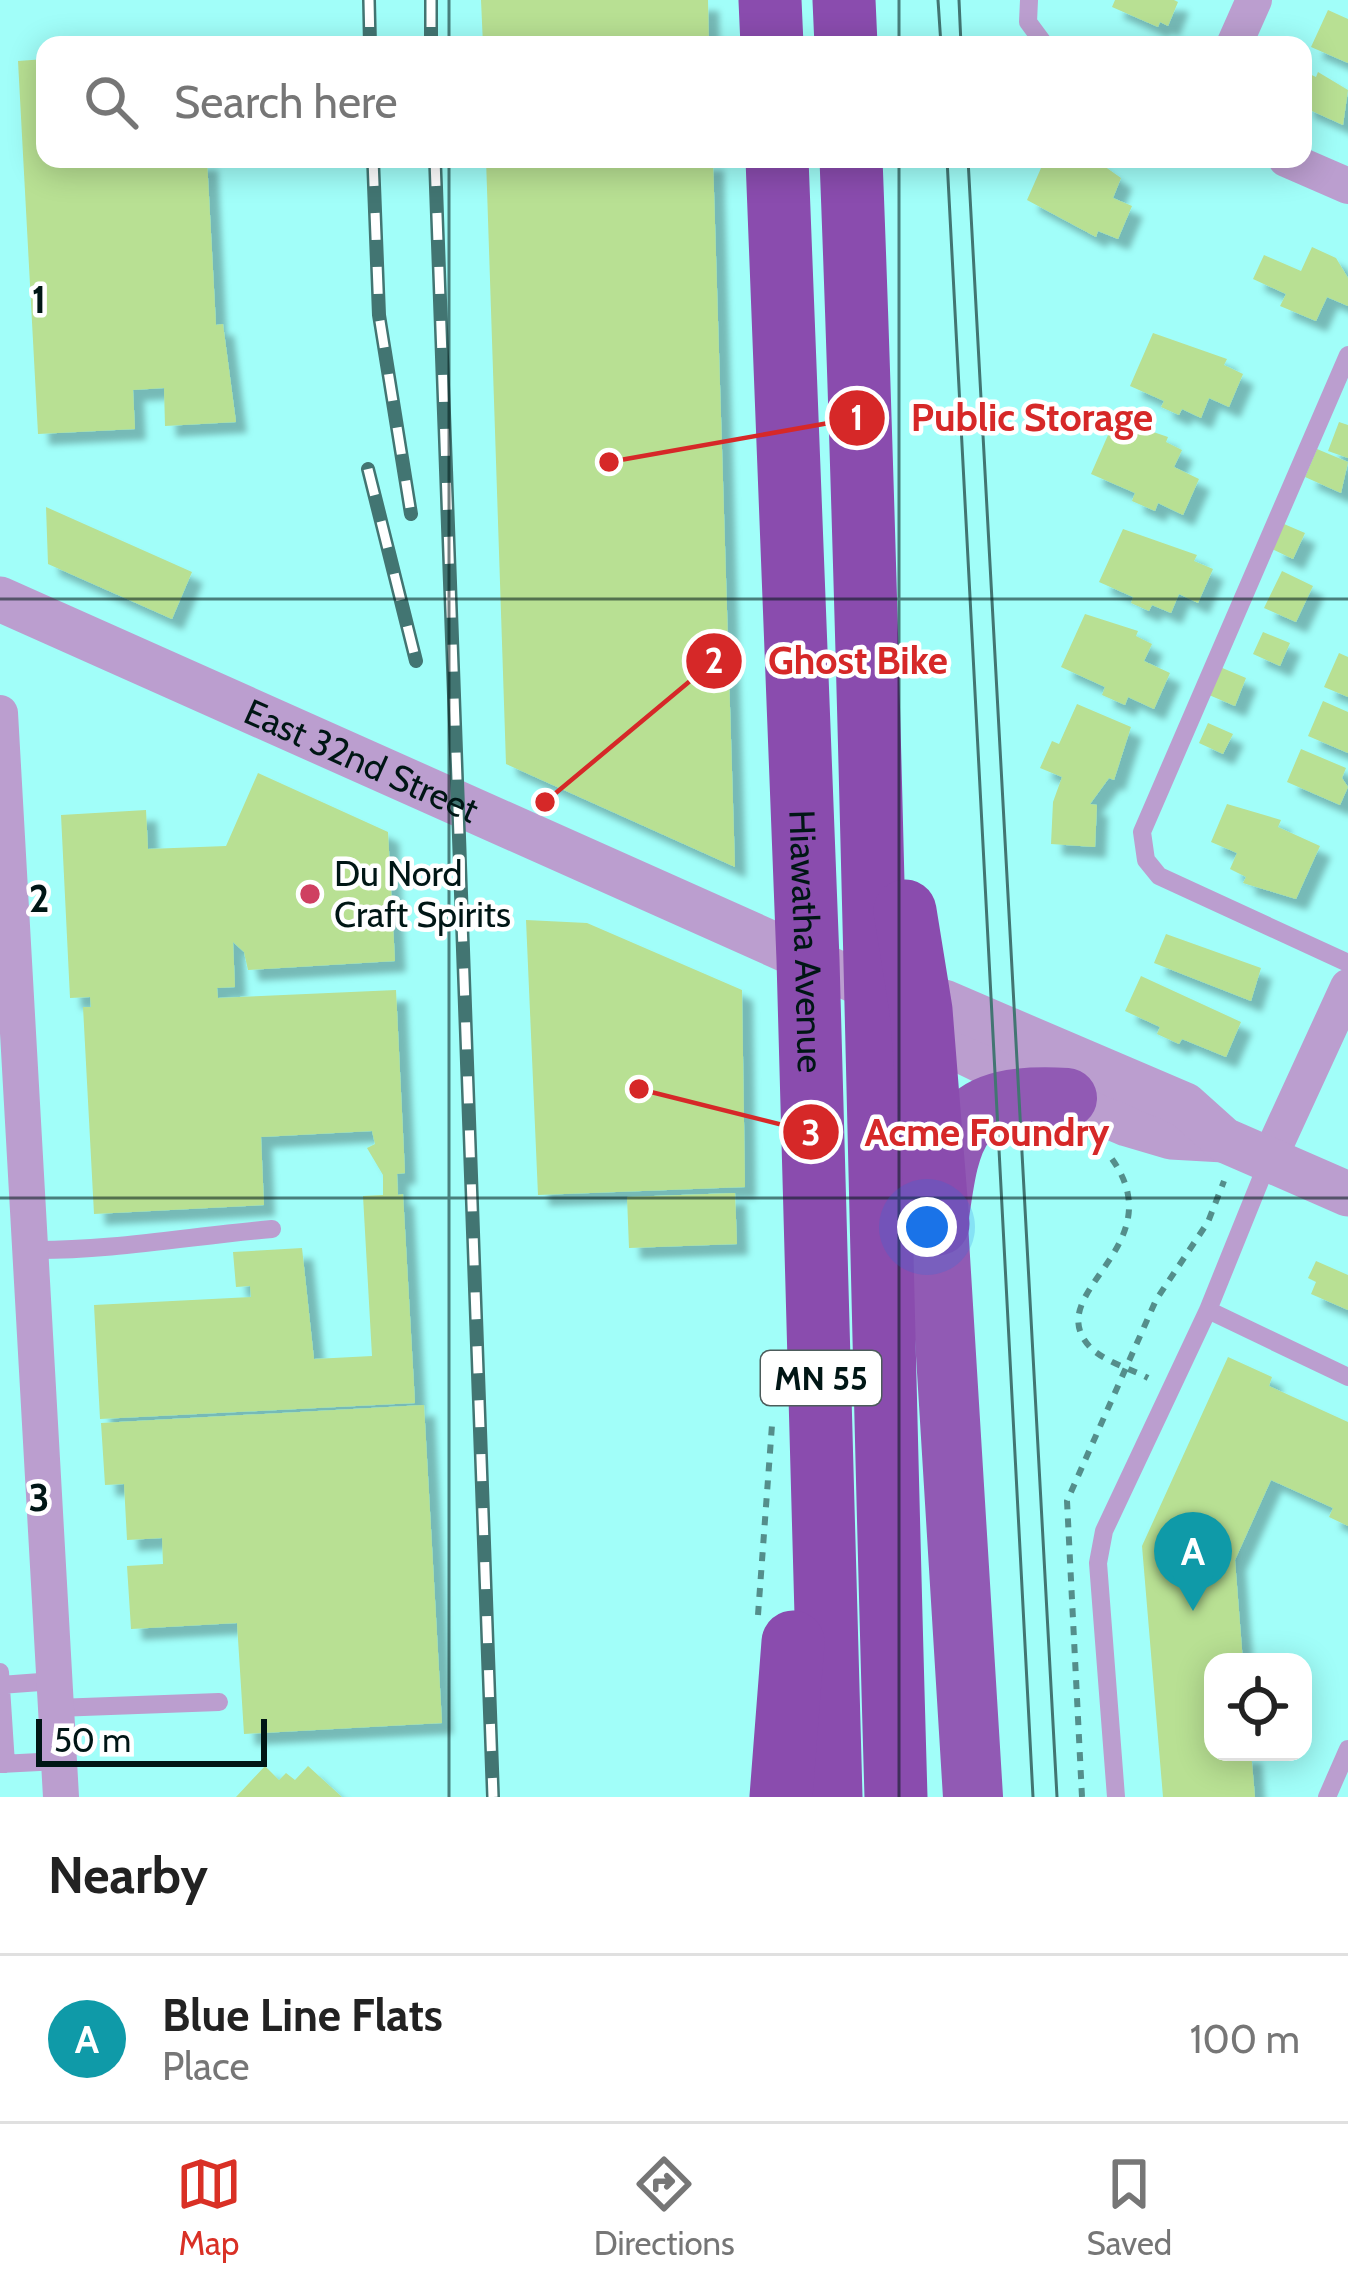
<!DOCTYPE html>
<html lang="en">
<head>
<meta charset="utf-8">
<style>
  :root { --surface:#fff; --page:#f2f2f2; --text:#222; --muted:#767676; --line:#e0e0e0; --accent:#d93025 }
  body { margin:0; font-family:Cabin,sans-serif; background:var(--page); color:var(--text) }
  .controls { position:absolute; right:36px; bottom:36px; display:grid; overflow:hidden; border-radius:24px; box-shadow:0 6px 30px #0003 }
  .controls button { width:108px; height:108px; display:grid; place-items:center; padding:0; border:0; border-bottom:3px solid var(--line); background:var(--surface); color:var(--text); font:60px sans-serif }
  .scale { position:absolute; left:36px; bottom:30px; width:231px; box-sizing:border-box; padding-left:12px; border:6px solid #001615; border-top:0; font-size:33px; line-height:42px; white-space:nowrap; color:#001615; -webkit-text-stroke:9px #fff; paint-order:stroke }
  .you { position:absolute; left:927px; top:1227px; width:42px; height:42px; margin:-30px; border:9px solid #fff; border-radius:50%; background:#1a73e8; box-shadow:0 0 0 18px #1a73e833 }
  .badge { display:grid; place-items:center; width:78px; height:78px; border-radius:50%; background:var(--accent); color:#fff; font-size:39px; font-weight:700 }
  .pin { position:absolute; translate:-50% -99px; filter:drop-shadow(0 3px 6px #0008) }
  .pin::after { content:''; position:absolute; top:63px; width:42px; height:36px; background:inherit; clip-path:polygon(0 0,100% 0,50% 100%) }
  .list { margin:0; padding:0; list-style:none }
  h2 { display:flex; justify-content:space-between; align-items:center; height:156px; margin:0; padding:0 48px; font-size:51px }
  h2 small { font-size:39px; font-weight:400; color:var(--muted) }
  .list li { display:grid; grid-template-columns:78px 1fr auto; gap:36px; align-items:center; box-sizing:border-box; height:168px; padding:0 48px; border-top:3px solid var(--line) }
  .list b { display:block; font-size:45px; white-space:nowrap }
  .list p { margin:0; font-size:39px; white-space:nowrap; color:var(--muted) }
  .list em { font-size:39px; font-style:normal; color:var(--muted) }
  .icon { flex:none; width:66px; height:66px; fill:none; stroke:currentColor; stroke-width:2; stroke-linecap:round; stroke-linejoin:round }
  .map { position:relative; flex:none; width:1348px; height:1797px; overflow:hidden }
  .search { position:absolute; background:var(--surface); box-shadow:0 6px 30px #0003; left:36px; right:36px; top:36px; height:132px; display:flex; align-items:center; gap:30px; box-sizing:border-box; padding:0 42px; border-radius:24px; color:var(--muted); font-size:45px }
  .sheet { height:324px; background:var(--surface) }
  nav { display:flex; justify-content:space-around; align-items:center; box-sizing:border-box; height:168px; border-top:3px solid var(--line); background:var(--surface); font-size:33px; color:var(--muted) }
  nav a { display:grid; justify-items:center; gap:6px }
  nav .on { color:var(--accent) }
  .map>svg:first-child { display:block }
  .building { fill:#b8e093; filter:url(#shadow) }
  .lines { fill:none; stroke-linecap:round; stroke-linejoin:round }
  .path { stroke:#548e8b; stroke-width:6; stroke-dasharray:9 9; stroke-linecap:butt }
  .service { stroke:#bb9ecf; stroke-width:18 }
  .minor { stroke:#bb9ecf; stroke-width:36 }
  .tertiary { stroke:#bb9ecf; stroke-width:45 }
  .primary { stroke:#915ab4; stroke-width:60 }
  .trunk { stroke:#8a4cae; stroke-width:63 }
  .tram { stroke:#427572; stroke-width:3 }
  .rail-casing { stroke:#427572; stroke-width:14 }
  .rail { stroke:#fff; stroke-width:9; stroke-dasharray:27; stroke-linecap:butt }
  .grid { fill:none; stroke:#001615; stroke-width:3; stroke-opacity:0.55 }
  .poi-dot { fill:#cf4061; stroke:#fff; stroke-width:4.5 }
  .labels { text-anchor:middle; stroke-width:9; stroke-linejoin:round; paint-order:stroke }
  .shield { fill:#fff; stroke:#4c5c5b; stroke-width:3 }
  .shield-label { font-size:33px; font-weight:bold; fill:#001615 }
  .street-label { font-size:36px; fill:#001615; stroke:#fff }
  .poi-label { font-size:36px; fill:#001615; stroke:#fff; text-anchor:start }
  .grid-label { font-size:39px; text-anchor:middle; font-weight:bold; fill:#001615; stroke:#fff; stroke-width:9; stroke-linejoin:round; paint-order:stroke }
  .leader { fill:none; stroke:#d62828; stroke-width:4.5 }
  .callout-dot { fill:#d62828; stroke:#fff; stroke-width:4.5 }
  .mark-label { font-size:36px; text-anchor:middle; font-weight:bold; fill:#fff }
  .callout-label { font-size:39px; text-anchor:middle; font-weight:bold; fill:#d62828; stroke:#fff; stroke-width:9; stroke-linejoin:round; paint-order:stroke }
</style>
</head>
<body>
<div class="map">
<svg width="1348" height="1797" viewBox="0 0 1348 1797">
  <defs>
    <filter id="shadow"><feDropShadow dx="11" dy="11" stdDeviation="3" flood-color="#0004"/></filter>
  </defs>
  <rect width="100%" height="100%" fill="#a1fef9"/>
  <path class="building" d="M481,0H708L709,45H483Z
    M1115,0H1174L1178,2L1168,26L1160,22L1158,27L1112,7Z
    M1328,10L1348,19V63L1311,47Z
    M45,59V159H207L216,325L223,324L236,422L165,426L164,388L133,390L135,429L38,434L18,61Z
    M1303,71L1316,77L1318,72L1348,90L1343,125L1303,107Z
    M486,159H713L735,867L506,764Z
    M1045,159H1094L1121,178L1113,198L1132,206L1118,239L1098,231L1096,237L1027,200Z
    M1312,247L1336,258L1348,278V306L1327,297L1316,321L1280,306L1286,294L1253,279L1264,255L1301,271Z
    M1153,333L1227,359L1224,365L1243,374L1229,407L1209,398L1201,418L1182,409L1179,415L1161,407L1164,401L1130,386Z
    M1115,419L1168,437L1166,442L1182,450L1174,467L1199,479L1183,515L1158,503L1155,511L1132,501L1135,493L1091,474Z
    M1339,422L1348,425V458L1328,451Z
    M1317,449L1348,462L1341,493L1305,477Z
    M46,507L192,572L172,619L48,564Z
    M1284,524L1305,533L1293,559L1272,549Z
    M1123,529L1197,555L1194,561L1213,569L1198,603L1179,594L1171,613L1152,605L1149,611L1131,603L1133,597L1099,582Z
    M1282,571L1313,586L1296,622L1264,608Z
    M1085,614L1138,631L1136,636L1152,644L1144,661L1170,673L1154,709L1128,697L1125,705L1102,695L1105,687L1061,667Z
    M1263,632L1290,643L1280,666L1253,654Z
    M1339,653L1348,657V697L1324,687Z
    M1220,667L1246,678L1235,706L1209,695Z
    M1323,701L1348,712V753L1308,736Z
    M1077,704L1131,727L1114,780L1109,778L1090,804L1097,805L1095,847L1051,844L1053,802L1062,777L1040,768L1052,741L1059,744Z
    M1208,723L1233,734L1223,754L1199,743Z
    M1301,749L1346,768L1342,778L1348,787L1340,805L1287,782Z
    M258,773L388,832L395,961L248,970L244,952L233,942L235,987L217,988L218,998L396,990L405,1173L397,1174L398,1195L403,1194L415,1403L100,1419L94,1305L251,1297L250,1286L236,1287L233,1252L302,1248L314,1359L372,1356L363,1196L383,1195V1175L367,1148L375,1144L372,1131L261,1137L264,1205L94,1214L83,1007H91L90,997L70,998L61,815L146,810L148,849L226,846Z
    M1227,804L1281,820L1278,827L1320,846L1296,899L1243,883L1246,877L1230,869L1237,853L1211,842Z
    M526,920L587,923L742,990L745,1187L538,1195Z
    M1166,934L1261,968L1251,1001L1154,963Z
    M1141,976L1241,1022L1226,1057L1182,1039L1179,1044L1157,1034L1160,1027L1125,1011Z
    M735,1193L737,1244L629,1248L627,1197Z
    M1316,1261L1348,1275V1310L1311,1294L1316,1282L1308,1278Z
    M1228,1357L1272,1377L1269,1386L1348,1422V1526L1329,1517L1333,1508L1271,1480L1235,1560L1243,1662H1213V1752H1251L1255,1797H1163L1142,1546Z
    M424,1405L442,1723L244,1734L237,1623L131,1629L127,1566L163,1564L162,1538L127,1540L124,1484L105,1485L101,1423Z
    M265,1766L279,1780L286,1773L295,1780L308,1766L342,1797H236Z"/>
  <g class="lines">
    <path class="path" d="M1112,1159C1175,1248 1039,1292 1090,1347C1103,1361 1131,1369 1148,1378
      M758,1615L772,1425
      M1082,1797L1067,1501L1156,1300L1208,1222L1224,1181"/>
    <path class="service" d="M1029,0L1028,22L1045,45
      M1348,355L1142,832L1146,860L1159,876L1348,963
      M30,1250C110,1251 192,1236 272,1229
      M1208,1310L1348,1377
      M0,1672L6,1764
      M0,1685L54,1681
      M56,1708L219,1702
      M0,1764L59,1761
      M1116,1797L1098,1563L1104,1531L1208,1310L1269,1159
      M1327,1797L1348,1749"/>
    <path class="minor" d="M1234,45L1254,0
      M1286,159L1348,186
      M0,713L61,1797
      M1269,1159L1348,987"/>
    <g class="tertiary">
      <path id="s1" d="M0,599L921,1010L935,1038L997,1068L1127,1124L1171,1137L1224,1140"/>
      <path d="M921,1010L944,1002L1185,1105L1224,1140L1348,1194"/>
    </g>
    <path class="primary" d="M973,1797L938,1224C951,1126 958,1092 1067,1098"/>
    <g class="trunk">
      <path d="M770,0L772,45"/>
      <path d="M844,0L846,45"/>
      <path id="s2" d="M777,159L808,960L831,1797"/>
      <path d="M851,159C872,705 880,1251 896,1797"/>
      <path d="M905,911L921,1010L938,1224"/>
      <path d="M781,1797L793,1642"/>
    </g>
    <path class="tram" d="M938,0L941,45
      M959,0L961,45
      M947,159L1033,1797
      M968,159L1057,1797"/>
    <defs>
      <path id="rail" d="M369,0L370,45
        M431,0V45
        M373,159L379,315L411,514
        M435,159L493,1797
        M368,469L416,661"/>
    </defs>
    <use href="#rail" class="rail-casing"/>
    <use href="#rail" class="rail"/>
  </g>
  <path class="grid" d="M449,0V45M899,0V45M449,159V1797M899,159V1797M0,599H1348M0,1198H1348"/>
  <circle class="poi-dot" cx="310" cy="894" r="12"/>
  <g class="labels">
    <rect class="shield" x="761" y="1351" width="120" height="54" rx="9"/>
    <g class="shield-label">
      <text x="821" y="1390">MN 55</text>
    </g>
    <g class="street-label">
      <text dy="13" stroke="none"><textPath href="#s1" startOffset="396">East 32nd Street</textPath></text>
      <text dy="13" stroke="none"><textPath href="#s2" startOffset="783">Hiawatha Avenue</textPath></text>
    </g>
    <g class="poi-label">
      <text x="334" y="886">Du Nord<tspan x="334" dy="41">Craft Spirits</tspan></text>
    </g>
  </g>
  <g class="grid-label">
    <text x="39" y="313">1</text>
    <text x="39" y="912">2</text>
    <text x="39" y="1511">3</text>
  </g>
  <path class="leader" d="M609 462L857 418M545 802L714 661M639 1089L811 1132"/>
  <g class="callout-dot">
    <circle cx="609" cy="462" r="12"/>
    <circle cx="545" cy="802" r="12"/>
    <circle cx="639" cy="1089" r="12"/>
    <circle cx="857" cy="418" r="30"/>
    <circle cx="714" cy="661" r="30"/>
    <circle cx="811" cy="1132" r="30"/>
  </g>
  <g class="mark-label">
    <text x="857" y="430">1</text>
    <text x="714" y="673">2</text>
    <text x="811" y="1145">3</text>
  </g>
  <g class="callout-label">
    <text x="1032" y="431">Public Storage</text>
    <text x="858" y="674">Ghost Bike</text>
    <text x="987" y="1146">Acme Foundry</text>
  </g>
</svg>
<div class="controls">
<button><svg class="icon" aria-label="locate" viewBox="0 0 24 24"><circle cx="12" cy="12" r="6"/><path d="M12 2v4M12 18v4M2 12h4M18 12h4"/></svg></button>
</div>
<div class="scale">50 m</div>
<div class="you"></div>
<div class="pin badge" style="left:1193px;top:1611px;background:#0f9aa8">A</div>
<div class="search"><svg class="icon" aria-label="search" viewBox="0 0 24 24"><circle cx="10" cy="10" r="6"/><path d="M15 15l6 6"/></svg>Search here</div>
</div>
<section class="sheet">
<h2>Nearby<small></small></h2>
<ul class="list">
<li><span class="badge" style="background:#0f9aa8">A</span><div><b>Blue Line Flats</b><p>Place</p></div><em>100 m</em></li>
</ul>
</section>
<nav>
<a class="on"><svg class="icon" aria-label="map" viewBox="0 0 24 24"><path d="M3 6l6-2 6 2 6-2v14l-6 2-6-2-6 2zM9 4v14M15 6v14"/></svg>Map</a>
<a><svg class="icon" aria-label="directions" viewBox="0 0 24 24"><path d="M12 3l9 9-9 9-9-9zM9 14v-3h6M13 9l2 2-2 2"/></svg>Directions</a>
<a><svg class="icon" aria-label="saved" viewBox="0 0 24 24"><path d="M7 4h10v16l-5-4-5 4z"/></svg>Saved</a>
</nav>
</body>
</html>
